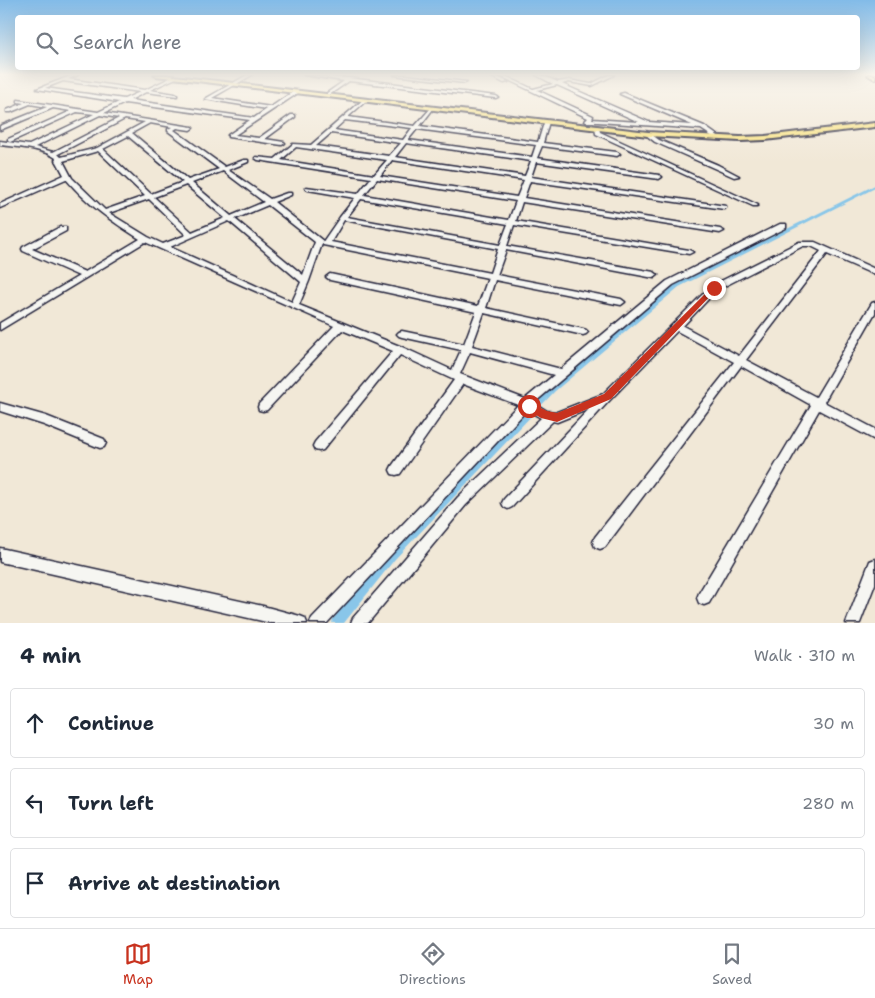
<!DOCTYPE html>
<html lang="en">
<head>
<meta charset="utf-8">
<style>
  :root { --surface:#fff; --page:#f2f2f3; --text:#1f2937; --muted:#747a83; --line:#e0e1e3; --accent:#c8321e }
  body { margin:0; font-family:"Shantell Sans",sans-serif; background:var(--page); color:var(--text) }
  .stop { position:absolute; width:15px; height:15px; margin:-11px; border:4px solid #c8321e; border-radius:50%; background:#fff }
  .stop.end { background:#c8321e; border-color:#fff; box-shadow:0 1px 5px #0008 }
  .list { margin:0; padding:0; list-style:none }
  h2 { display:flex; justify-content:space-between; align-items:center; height:65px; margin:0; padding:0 20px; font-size:21px }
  h2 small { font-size:16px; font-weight:400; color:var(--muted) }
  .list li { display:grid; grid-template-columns:32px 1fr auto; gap:15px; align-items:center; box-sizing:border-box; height:70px; margin:0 10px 10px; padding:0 10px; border:1px solid var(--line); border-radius:5px }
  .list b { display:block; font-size:19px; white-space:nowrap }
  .list em { font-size:16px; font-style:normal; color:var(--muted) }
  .icon { flex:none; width:28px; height:28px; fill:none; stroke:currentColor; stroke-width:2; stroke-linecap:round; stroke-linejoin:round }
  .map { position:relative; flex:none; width:875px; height:623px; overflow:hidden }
  .search { position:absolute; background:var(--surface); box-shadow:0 5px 20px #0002; left:15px; right:15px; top:15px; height:55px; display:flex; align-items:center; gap:12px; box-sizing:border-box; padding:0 18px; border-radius:5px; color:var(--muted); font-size:19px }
  .sheet { height:305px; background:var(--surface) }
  nav { display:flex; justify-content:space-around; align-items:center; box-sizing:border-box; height:70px; border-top:1px solid var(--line); background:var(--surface); font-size:14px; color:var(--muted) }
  nav a { display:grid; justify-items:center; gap:2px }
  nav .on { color:var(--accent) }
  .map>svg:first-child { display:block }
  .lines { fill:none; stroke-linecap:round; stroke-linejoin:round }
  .canal { fill:#89c6e9; fill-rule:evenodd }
  .minor-casing { stroke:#22223b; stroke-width:3 }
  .major-casing { stroke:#22223b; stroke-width:4 }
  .highway-casing { stroke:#22223b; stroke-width:4 }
  .minor { fill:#f6f6f2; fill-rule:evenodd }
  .major { fill:#f8e281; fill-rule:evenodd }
  .highway { fill:#f8e281; fill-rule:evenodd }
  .route { fill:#c8321e }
</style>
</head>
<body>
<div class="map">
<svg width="875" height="623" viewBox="0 0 875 623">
  <rect width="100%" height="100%" fill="#f1e8d7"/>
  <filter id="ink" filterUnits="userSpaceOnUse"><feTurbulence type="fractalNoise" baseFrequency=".02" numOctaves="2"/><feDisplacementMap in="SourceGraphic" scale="10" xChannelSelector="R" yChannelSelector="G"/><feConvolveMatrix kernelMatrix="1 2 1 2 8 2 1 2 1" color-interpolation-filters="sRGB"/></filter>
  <g filter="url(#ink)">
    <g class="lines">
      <path class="canal" d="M875,185V188L679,287L555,391L395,559L344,623H332L333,619L389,553L549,387L675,285Z"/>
      <defs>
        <path id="minor" d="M73,75H78L68,79L145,90L174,76L176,78L150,90L175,94L177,95V96L146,92L130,100L254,118L267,109L205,99L247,75H252L212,98L271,107L294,91H298V93L235,135L259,138L291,115H295V117L265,139L284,142L285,143L282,145L228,137V135L250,120L125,103L104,113L192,127L193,128L190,130L177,128L174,130L225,167L244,160H248V162L228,170L270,199L287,193H291V195L274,202L323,241L309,281L299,305L402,347L452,370L461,350L402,337L399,336L397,334L399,332L402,331L464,344L476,312L330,280L326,277L330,274L478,306L488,278L323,245L322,243L340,217L355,198L308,190L305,188L306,187L358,194L371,178L258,160L255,158L256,157L275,159L293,144L311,145L364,99L366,100V101L348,117L415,126L431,108L433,109L420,126L538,142L544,123L549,122L543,143L617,152L620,154L617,156L542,146L537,158L659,175L662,177L659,179L536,162L531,177L726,206V208L724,209L530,181L524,198L720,229L724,231L720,233L522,202L516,221L689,250L693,252L689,254L514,225L507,246L654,272L658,275L654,278L506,250L497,275L621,299L625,302L621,305L495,280L486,308L583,329L586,330L588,332L586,334L583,335L484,313L472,346L561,369L667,281L780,224H786V228L673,285L534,403L547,411L557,412L603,394L711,286L799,242H815L875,269V275L827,254L746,360L816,397L872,303L875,302V313L824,402L875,429V440L819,410L709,603L704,605L699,603L697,598L699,593L811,405L741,366L605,547L600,549L595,547L593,542L595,537L734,362L677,331L609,401L512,507L508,509L504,507L502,503L504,499L589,409L557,422L553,421L466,505L368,623H351L353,618L458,497L541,418L527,410L327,623H310L312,618L518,405L463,384L400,474L396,475L392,474L390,470L392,466L454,380L400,355L323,450L319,451L315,450L313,446L315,442L393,351L342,330L267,410L263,411L259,410L258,407L259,404L334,326L145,242L0,330V323L79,276L23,251L22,249L23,247L60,227H66V231L32,249L85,272L140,239C110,220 89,206 66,179L0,208V204L64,175L57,162L55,160L56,158C42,148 16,147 0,145V141L29,145L94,114L77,112L10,142L8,141V139L71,111L53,108L0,130V126L47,107L30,104L11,112H7V110L24,103L18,102V100L98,112L119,102L37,89ZM63,81L140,92L124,99L45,88ZM100,115L119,118L53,152L35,147ZM125,119L145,122L97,148L61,157L58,154ZM345,120L412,128L403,140L334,130ZM150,123L172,127L168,129V131L219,169L188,180L132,133ZM417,129L536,145L532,157L408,140ZM331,133L401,143L389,156L316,146ZM128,136L183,182L151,194L103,149ZM406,143L531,161L525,176L395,157ZM296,147L387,160L374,175L281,160ZM98,151L145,196L105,210L72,178L63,161ZM392,160L524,180L517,197L380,176ZM223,171L264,202L231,216L192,183ZM377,179L516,201L509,220L364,195ZM186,185L225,218L192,232L154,197ZM149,199L186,235L163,244L148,237L109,213ZM361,199L508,224L500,245L347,217ZM268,205L315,242L303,275L235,219ZM344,220L498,249L490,273L331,242ZM229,221L301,282L292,302L170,247ZM803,246H811L821,251L739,356L683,326L717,290ZM470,352L554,375L525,399L460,374Z
          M304,75L349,78L496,96L498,97L496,98L349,81L329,95L327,94V93L344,81Z
          M394,75H406L467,82L465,83Z
          M488,75H493L508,82L504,83Z
          M498,75H503L533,89L553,84L536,75H541L558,82L569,80L591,84L609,75H614L592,86L569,82L562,84L649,122L692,125L620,94L624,93L704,126L721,138L716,139L701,129L598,122H586L585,121L588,118ZM557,85L639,122L592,119L593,116L537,90Z
          M595,128H599L600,132L758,205L757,206H753L596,134Z
          M648,132L659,140L718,165L739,176L734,177L655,142L646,135L645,134Z
          M0,403L46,416L104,439L106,443L104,447L100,448L44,425L0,411Z
          M0,548L263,606L300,616L305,618L307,623H271L0,562Z
          M875,559V584L860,623H846L870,561Z"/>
        <path id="major" d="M154,75H166L648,132L740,137L765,136L875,123V127L765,140L740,141L648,136L156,76Z"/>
        <path id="highway" d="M868,75H875V79Z"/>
      </defs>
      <use href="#minor" class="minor-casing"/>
      <use href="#major" class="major-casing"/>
      <use href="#highway" class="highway-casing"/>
      <use href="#minor" class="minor"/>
      <use href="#major" class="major"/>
      <use href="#highway" class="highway"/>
    </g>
  </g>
  <linearGradient id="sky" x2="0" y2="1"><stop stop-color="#82bbe8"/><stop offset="0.46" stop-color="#f9f5ed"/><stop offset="1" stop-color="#f9f5ed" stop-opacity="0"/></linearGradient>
  <rect width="875" height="162" fill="url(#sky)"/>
  <path class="route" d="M712,287L718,288L611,399L557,422L541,418L526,409L524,406L529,402L547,411L557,413L604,394Z"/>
</svg>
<div class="stop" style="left:529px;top:406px"></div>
<div class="stop end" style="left:714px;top:288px"></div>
<div class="search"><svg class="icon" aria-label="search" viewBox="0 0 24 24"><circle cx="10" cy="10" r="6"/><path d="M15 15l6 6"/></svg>Search here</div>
</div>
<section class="sheet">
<h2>4 min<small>Walk · 310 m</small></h2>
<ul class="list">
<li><svg class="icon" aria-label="ahead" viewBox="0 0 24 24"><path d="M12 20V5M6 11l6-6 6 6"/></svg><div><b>Continue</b></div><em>30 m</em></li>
<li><svg class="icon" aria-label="left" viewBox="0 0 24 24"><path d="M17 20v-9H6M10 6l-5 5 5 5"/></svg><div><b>Turn left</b></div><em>280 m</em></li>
<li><svg class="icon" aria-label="arrive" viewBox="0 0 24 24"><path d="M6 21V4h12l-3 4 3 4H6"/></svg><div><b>Arrive at destination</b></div></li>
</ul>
</section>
<nav>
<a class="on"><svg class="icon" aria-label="map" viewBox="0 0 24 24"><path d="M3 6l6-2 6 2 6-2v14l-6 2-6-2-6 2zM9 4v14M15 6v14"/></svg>Map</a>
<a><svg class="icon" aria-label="directions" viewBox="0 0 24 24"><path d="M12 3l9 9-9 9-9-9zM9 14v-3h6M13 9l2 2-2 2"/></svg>Directions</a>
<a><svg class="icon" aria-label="saved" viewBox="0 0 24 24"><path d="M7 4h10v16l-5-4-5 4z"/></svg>Saved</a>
</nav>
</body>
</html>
